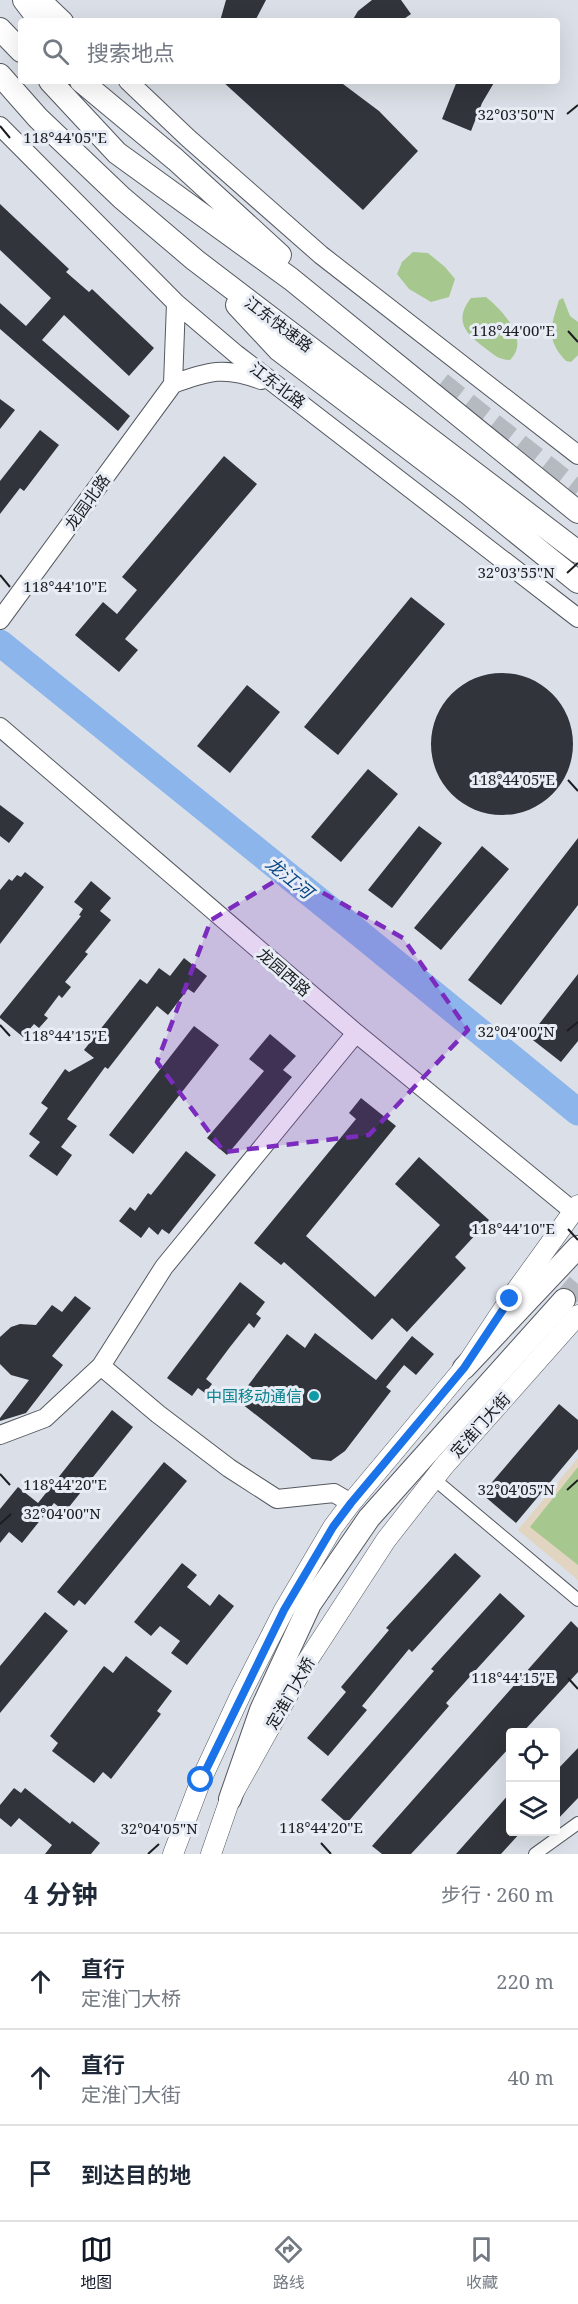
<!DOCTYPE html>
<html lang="zh">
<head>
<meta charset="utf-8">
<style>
  :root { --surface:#fff; --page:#f6f6f7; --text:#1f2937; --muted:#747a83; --line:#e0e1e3; --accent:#111827 }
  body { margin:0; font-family:"Noto Serif","Noto Sans SC",serif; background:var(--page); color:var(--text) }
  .controls { position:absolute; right:18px; bottom:18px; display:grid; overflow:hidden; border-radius:6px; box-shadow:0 6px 24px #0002 }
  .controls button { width:54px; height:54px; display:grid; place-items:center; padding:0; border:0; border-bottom:2px solid var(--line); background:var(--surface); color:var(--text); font:30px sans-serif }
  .stop { position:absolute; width:18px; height:18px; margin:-14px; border:4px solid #1a73e8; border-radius:50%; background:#fff }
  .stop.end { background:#1a73e8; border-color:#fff; box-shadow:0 2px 6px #0008 }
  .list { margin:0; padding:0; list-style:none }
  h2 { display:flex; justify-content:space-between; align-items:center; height:78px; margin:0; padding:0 24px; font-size:26px }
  h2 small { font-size:20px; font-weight:400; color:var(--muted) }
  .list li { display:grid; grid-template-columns:39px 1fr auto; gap:18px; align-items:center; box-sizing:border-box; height:96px; padding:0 24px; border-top:2px solid var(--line) }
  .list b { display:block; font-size:22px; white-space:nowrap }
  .list p { margin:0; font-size:20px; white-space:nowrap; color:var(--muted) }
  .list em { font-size:20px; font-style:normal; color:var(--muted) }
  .icon { flex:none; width:33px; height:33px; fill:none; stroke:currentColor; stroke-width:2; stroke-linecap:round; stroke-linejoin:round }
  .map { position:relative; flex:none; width:578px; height:1854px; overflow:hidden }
  .search { position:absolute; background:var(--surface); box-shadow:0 6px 24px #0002; left:18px; right:18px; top:18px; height:66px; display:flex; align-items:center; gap:15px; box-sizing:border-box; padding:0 21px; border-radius:6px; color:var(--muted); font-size:22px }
  .sheet { height:366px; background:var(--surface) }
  nav { display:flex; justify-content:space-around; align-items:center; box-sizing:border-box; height:84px; border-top:2px solid var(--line); background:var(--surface); font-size:16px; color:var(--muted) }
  nav a { display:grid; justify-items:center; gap:3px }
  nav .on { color:var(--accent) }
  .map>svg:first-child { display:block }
  .education { fill:#e1d4c0 }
  .green { fill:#a6c78e }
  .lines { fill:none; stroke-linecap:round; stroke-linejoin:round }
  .river { stroke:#8bb5eb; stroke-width:27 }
  .building { fill:#31343b }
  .highway-tunnel { stroke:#b5b9c0; stroke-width:22; stroke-dasharray:22 11; stroke-linecap:butt }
  .street-casing { stroke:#555961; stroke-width:14 }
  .secondary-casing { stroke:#555961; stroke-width:20 }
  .primary-casing { stroke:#555961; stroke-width:21 }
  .highway-casing { stroke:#555961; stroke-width:24 }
  .street { stroke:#fff; stroke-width:12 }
  .secondary { stroke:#fff; stroke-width:18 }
  .primary { stroke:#fff; stroke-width:20 }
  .highway { stroke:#fff; stroke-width:22 }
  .route { stroke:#1a73e8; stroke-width:8 }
  .marked { fill:#7b2cbf; fill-opacity:0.2; stroke:#7b2cbf; stroke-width:4.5; stroke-dasharray:12 8; stroke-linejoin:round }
  .ticks { fill:none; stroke:#1b1d20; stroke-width:2 }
  .culture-dot { fill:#0f9aa8; stroke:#e8edf5; stroke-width:2 }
  .labels { text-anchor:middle; stroke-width:6; stroke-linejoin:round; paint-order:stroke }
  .street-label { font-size:16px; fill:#1b1d20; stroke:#e8edf5 }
  .culture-label { font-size:16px; fill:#0d838f; stroke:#e8edf5; text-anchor:end }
  .water-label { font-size:18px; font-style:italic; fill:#094684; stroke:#e8edf5 }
  .ticks-label { font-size:15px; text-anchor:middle; fill:#1b1d20; stroke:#e8edf5; stroke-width:6; stroke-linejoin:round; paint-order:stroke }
</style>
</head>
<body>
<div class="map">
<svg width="578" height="1854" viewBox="0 0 578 1854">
  <rect width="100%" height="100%" fill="#dbe0e8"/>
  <path class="education" d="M578,1458V1580L518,1530Z"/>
  <path class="green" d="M413,252L428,253L445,267L455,279L449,297L431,302L409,289L397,274L402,262Z
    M486,297C502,310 531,340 510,360C499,360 494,355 485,348C466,334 453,321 471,298Z
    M563,298L570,316L578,322V355L571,362L566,361C545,339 551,326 559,300Z
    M578,1467V1565L530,1527Z"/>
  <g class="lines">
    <path class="river" d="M0,643L364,937L578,1112"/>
  </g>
  <path class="building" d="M226,0H266L255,21H220Z
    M372,0H401L411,14L401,21H352L358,11Z
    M222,81H339L379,111L418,151L363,210Z
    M457,81H495L482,103L471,131L442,119Z
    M0,204L69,269L66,272L89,292L92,289L154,348L129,376L64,315L42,340L130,416L118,431L0,329V303L26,326L51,298L0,250Z
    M0,399L15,410L0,429Z
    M40,430L59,445L24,491L20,488L0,514V481Z
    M224,456L257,484L125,639L138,650L119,672L75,635L103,602L117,614L137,590L122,577Z
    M411,597L445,624L338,755L304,727Z
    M431 744a71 71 0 1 1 142 0a71 71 0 1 1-142 0Z
    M247,685L280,712L230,773L197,746Z
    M368,769L398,794L341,862L311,837Z
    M0,805L24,823L9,843L0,836Z
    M419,826L442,843L392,908L368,890Z
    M578,838V905L501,1005L468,980Z
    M482,846L509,869L441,950L414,928Z
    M25,872L44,887L0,944V890L9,879L12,881L17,875L21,877Z
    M91,881L111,898L100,911L111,920L85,952L88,954L65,982L71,987L62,998L59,995L44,1015L48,1018L39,1028L34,1024L23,1037L0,1018V1016L81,916L79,915L83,909L74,902Z
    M184,958L207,976L194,993L188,989L168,1015L157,1006L108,1069L105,1067L67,1119L77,1126L61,1147L72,1155L57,1176L29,1156L40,1142L29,1134L48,1108L41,1103L65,1069L69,1072L94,1058L84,1050L140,979L147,984L159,968L170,976Z
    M578,974V1041L561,1062L529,1037Z
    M194,1026L219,1045L133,1154L109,1135Z
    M270,1034L296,1056L283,1070L292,1077L227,1155L207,1138L264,1071L249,1059Z
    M361,1098L396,1126L306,1236L375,1297L440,1225L395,1184L419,1157L489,1220L455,1257L466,1268L407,1332L392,1318L372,1340L284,1262L281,1265L254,1243L356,1119L349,1113Z
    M186,1151L216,1175L169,1234L162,1229L158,1235L149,1227L141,1238L119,1221L130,1207L135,1211L148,1193L151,1195Z
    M240,1282L265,1302L256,1314L261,1318L254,1328L249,1323L230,1347L206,1379L212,1384L205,1393L198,1388L192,1396L167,1378Z
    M75,1296L91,1308L52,1356L63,1365L26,1413L0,1421V1418L29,1380L11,1375L0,1364V1337L11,1327L20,1324L36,1325L52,1305L62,1312Z
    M315,1333L376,1380L412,1336L434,1354L416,1375L404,1365L386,1387L391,1391L345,1451L331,1461L312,1459L237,1400L287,1334L305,1348Z
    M559,1404L578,1420V1449L516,1523L482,1494Z
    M112,1410L133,1427L65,1512L54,1503L22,1543L9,1532L0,1543V1509L18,1487L38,1503Z
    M164,1462L187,1481L85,1605L79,1600L74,1606L57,1592Z
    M455,1553L481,1576L412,1652L409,1649L362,1706L367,1710L328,1756L307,1738L346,1692L341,1687L389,1630L386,1628Z
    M182,1563L197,1575L187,1587L210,1606L219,1594L234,1606L187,1665L171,1653L180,1641L160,1626L151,1636L134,1622Z
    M500,1593L525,1616L446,1703L449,1706L347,1823L321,1800L434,1671L431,1669Z
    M45,1612L68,1631L0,1713V1666Z
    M571,1621L578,1628V1672L523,1732H510V1747L411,1854H382L372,1846Z
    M126,1656L172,1691L157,1711L161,1714L111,1779L103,1772L94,1783L52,1751L58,1743L50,1736L104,1666L113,1673Z
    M578,1748V1798L555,1822V1772Z
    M14,1788L21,1793L25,1788L70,1824L72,1821L100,1843L91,1854H45L52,1845L19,1818L11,1827L0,1818V1805Z
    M510,1793V1832H521L501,1854H456Z"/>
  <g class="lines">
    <path class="highway-tunnel" d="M441,383L578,491
      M564,1300L578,1284"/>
    <defs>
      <path id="street" d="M434,1479L578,1600
        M535,1854L578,1823"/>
      <path id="secondary" d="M42,0L64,21
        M128,81L188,138L321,255L578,455
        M0,126L176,303L236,354L578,618
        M173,384C208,371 225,366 261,380
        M173,384L176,303
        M0,620L173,384
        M0,727L356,1033L573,1211
        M101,1366L158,1414L229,1468L277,1499L334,1493L351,1503
        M0,1435L45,1418L101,1366L164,1267L356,1033"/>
      <path id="primary" d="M173,1854L201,1780L241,1694L284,1610L333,1527L351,1503L464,1368L510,1299L578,1205
        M211,1854L230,1799L304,1666L386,1540L444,1466L578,1315"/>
      <path id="highway" d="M24,0L40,21
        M0,29L21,51
        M0,75L38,118L122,198L195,260L578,552
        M50,81L117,153L291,279L578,512
        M81,81L176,160L280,255
        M237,305L279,350L469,494L578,582
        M464,1368L578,1247
        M230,1799L261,1710L310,1604L369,1518L564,1300"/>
    </defs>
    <use href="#street" class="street-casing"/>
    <use href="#secondary" class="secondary-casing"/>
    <use href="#primary" class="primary-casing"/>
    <use href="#highway" class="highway-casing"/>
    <use href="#street" class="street"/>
    <use href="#secondary" class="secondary"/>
    <use href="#primary" class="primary"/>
    <use href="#highway" class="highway"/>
  </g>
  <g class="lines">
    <path class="route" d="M201,1780L284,1610L333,1527L351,1503L464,1368L510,1299"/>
  </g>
  <path class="marked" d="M288,873L403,938L468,1030L369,1135L224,1152L157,1062L211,920Z"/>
  <path class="ticks" d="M567,114L578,105M0,126L10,138M568,331L578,342M567,573L578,563M0,575L10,587M568,780L578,791M0,1025L10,1036M567,1031L578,1022M568,1229L578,1240M0,1474L10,1485M567,1490L578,1480M0,1524L11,1514M568,1678L578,1689M321,1843L331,1854M148,1854L159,1844"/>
  <circle class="culture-dot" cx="314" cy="1396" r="6"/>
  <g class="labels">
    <g class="street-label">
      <text transform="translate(279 324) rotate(37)" y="6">江东快速路</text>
      <text transform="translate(278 385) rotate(37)" y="6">江东北路</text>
      <text transform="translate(87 502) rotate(-54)" y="6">龙园北路</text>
      <text transform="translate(284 972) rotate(41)" y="6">龙园西路</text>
      <text transform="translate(480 1425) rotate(-48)" y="6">定淮门大街</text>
      <text transform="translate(290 1693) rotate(-60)" y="6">定淮门大桥</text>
    </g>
    <g class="culture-label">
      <text x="302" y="1402">中国移动通信</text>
    </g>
    <g class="water-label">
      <text transform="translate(289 878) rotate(39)" y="6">龙江河</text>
    </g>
  </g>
  <g class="ticks-label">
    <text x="516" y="120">32°03'50"N</text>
    <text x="65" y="143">118°44'05"E</text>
    <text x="513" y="336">118°44'00"E</text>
    <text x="516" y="578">32°03'55"N</text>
    <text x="65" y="592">118°44'10"E</text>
    <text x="513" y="785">118°44'05"E</text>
    <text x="516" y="1037">32°04'00"N</text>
    <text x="65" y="1041">118°44'15"E</text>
    <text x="513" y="1234">118°44'10"E</text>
    <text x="65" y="1490">118°44'20"E</text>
    <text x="516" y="1495">32°04'05"N</text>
    <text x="62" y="1519">32°04'00"N</text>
    <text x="513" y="1683">118°44'15"E</text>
    <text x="321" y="1833">118°44'20"E</text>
    <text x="159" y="1834">32°04'05"N</text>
  </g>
</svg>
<div class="controls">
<button><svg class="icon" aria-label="locate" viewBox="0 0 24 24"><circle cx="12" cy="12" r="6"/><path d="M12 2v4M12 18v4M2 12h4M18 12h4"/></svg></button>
<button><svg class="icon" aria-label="layers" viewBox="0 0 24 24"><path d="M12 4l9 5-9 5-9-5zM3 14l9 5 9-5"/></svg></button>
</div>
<div class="stop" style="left:201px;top:1780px"></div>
<div class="stop end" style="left:510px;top:1299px"></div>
<div class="search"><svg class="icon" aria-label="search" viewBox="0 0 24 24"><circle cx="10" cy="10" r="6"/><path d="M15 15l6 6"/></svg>搜索地点</div>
</div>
<section class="sheet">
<h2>4 分钟<small>步行 · 260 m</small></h2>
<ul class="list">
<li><svg class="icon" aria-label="ahead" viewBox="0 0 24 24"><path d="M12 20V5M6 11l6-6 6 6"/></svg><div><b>直行</b><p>定淮门大桥</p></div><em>220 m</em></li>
<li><svg class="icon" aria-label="ahead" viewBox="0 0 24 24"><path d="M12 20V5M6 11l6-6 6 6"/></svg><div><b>直行</b><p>定淮门大街</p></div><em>40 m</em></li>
<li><svg class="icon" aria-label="arrive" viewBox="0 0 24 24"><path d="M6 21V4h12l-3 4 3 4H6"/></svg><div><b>到达目的地</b></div></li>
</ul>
</section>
<nav>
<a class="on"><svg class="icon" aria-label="map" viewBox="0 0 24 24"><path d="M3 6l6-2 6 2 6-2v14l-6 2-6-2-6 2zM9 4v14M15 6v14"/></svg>地图</a>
<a><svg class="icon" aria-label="directions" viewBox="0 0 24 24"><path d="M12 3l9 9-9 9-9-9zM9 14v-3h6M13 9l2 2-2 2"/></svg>路线</a>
<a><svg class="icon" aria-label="saved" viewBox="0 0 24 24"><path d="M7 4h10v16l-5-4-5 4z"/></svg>收藏</a>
</nav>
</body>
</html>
